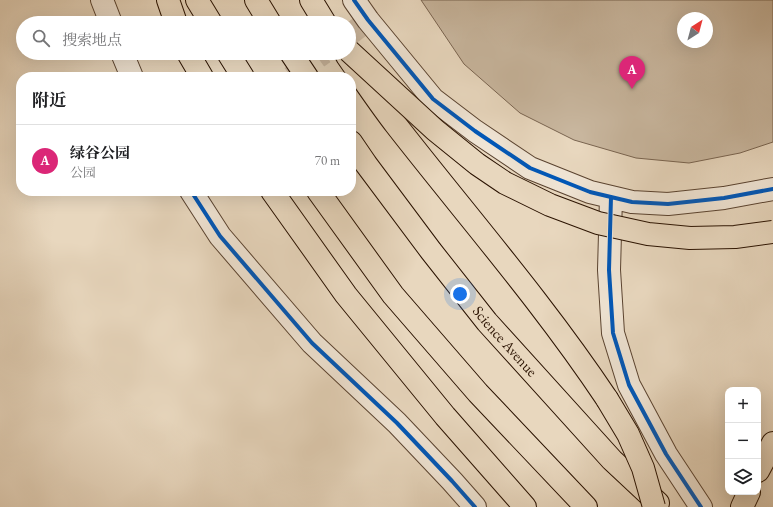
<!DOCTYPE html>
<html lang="zh">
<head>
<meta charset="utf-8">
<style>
  :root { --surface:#fff; --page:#f6f6f6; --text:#202124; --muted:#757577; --line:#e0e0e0; --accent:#db2777 }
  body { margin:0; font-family:"EB Garamond","Noto Serif SC",serif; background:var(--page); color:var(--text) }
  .controls { position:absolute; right:12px; bottom:12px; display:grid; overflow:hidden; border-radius:8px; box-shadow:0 4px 16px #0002 }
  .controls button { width:36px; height:36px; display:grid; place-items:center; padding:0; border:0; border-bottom:1px solid var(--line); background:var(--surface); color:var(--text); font:20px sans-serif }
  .compass { position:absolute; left:677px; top:12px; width:36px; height:36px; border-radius:50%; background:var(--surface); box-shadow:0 4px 16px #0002; rotate:36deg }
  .you { position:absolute; left:460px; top:294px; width:14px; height:14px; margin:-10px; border:3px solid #fff; border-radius:50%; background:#1a73e8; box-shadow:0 0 0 6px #1a73e833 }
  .badge { display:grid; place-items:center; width:26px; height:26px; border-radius:50%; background:var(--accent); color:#fff; font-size:13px; font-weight:700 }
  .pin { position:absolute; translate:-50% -33px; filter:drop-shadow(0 1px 2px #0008) }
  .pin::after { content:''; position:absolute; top:21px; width:14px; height:12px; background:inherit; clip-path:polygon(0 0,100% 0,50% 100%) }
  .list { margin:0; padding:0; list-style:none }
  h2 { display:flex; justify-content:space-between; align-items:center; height:52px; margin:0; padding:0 16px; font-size:17px }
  h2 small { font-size:13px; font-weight:400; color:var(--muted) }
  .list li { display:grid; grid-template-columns:26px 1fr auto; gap:12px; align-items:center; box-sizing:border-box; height:72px; padding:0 16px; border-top:1px solid var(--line) }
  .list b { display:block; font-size:15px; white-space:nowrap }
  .list p { margin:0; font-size:13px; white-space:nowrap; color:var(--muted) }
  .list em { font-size:13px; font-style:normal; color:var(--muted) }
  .icon { flex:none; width:22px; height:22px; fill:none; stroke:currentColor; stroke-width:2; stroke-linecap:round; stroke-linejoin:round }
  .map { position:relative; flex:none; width:773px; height:507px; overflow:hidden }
  .search { position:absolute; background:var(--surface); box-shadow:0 4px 16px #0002; left:16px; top:16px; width:340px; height:44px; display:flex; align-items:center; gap:10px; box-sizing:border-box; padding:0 14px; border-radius:22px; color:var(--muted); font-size:15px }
  .panel { position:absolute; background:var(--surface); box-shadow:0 4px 16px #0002; left:16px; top:72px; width:340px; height:124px; border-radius:16px }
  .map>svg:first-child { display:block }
  .green { fill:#c8b69e; stroke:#796450; fill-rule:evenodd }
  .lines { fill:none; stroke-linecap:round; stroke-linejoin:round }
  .minor-tunnel { stroke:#ccb9a2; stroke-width:22; stroke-dasharray:22 11; stroke-linecap:butt }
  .minor-casing { stroke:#5a4330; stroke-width:24 }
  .major-casing { stroke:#2a1201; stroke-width:24 }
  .highway-casing { stroke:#2a1201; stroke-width:24 }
  .minor { stroke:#f0e5d5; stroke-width:22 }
  .major { stroke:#e8d7be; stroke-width:22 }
  .highway { stroke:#e8d7be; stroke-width:22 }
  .major-bridge-casing { stroke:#2a1201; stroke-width:24; stroke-linecap:butt }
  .major-bridge { stroke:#e8d7be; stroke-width:22 }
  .cycleway-casing { stroke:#f0e5d5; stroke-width:6 }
  .cycleway { stroke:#0057b8; stroke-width:4 }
  .labels { text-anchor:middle; stroke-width:3; stroke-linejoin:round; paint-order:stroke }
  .street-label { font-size:15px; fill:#2a1201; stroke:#f0e5d5 }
</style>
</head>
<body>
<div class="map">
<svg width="773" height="507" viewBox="0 0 773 507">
  <rect width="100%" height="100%" fill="#e8d7be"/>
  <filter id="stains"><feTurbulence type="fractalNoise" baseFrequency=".005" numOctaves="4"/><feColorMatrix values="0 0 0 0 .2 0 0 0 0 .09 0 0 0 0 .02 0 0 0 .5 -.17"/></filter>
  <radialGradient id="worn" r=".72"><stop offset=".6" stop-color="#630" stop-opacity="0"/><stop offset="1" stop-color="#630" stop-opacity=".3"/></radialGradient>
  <path class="green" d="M421,0H773V142L740,153L689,163L636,158L574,140L520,113L464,64ZM683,18H707V42H683Z"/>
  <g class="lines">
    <path class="minor-tunnel" d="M349,35L361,26
      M291,77L324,53"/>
    <defs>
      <path id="minor" d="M102,0L111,23
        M354,0L368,20L433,99L475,131L530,168L590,192L632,202L668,204L724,198L773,189
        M122,53L132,77
        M191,191L220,236L312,343L397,423L452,481L475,507
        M611,197L609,270L613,333L629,385L666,454L701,507"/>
      <g id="major">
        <path d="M197,0L211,23"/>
        <path d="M256,0L270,23"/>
        <path d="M311,0L325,23"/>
        <path d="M228,53L243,77"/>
        <path d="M291,53L307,77"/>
        <path d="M347,56C363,79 379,103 396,125C467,216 543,303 607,399"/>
        <path id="s1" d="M351,142L366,164L431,251L487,322L612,460L658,503"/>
        <path d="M318,191L393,295L478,393L586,507"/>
        <path d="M758,471L773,443"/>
        <path d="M742,507L749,492"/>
      </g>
      <path id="highway" d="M168,0L176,23
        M188,53L202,77
        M272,191L346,295L445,416L525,507"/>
    </defs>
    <use href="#minor" class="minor-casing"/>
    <use href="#major" class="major-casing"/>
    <use href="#highway" class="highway-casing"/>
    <use href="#minor" class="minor"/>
    <use href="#major" class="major"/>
    <use href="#highway" class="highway"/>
    <defs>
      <path id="major-bridge" d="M349,51L435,130L477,164L505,183L550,205L598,223L648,234L690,238L735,237L773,232
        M607,399L628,434L643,468L654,507"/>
    </defs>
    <use href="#major-bridge" class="major-bridge-casing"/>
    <use href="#major-bridge" class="major-bridge"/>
    <defs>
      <path id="cycleway" d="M354,0L368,20L433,99L475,131L530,168L590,192L632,202L668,204L724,198L773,189
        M191,191L220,236L312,343L397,423L452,481L475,507
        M611,197L609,270L613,333L629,385L666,454L701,507"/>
    </defs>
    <use href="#cycleway" class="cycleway-casing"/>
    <use href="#cycleway" class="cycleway"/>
  </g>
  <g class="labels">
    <g class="street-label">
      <text dy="5" stroke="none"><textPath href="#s1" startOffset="252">Science Avenue</textPath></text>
    </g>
  </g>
  <rect width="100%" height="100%" filter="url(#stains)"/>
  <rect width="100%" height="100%" fill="url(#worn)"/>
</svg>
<div class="controls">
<button>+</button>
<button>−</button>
<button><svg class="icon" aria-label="layers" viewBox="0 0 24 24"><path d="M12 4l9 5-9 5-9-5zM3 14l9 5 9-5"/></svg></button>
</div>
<svg class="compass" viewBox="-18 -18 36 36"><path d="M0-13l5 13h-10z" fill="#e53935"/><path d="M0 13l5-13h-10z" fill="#757577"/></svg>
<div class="you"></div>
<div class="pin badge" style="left:632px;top:89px">A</div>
<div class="search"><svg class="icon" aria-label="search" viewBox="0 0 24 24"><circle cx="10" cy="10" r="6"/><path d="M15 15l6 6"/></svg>搜索地点</div>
<section class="panel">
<h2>附近<small></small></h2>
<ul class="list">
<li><span class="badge">A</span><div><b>绿谷公园</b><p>公园</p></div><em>70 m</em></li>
</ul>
</section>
</div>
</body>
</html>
